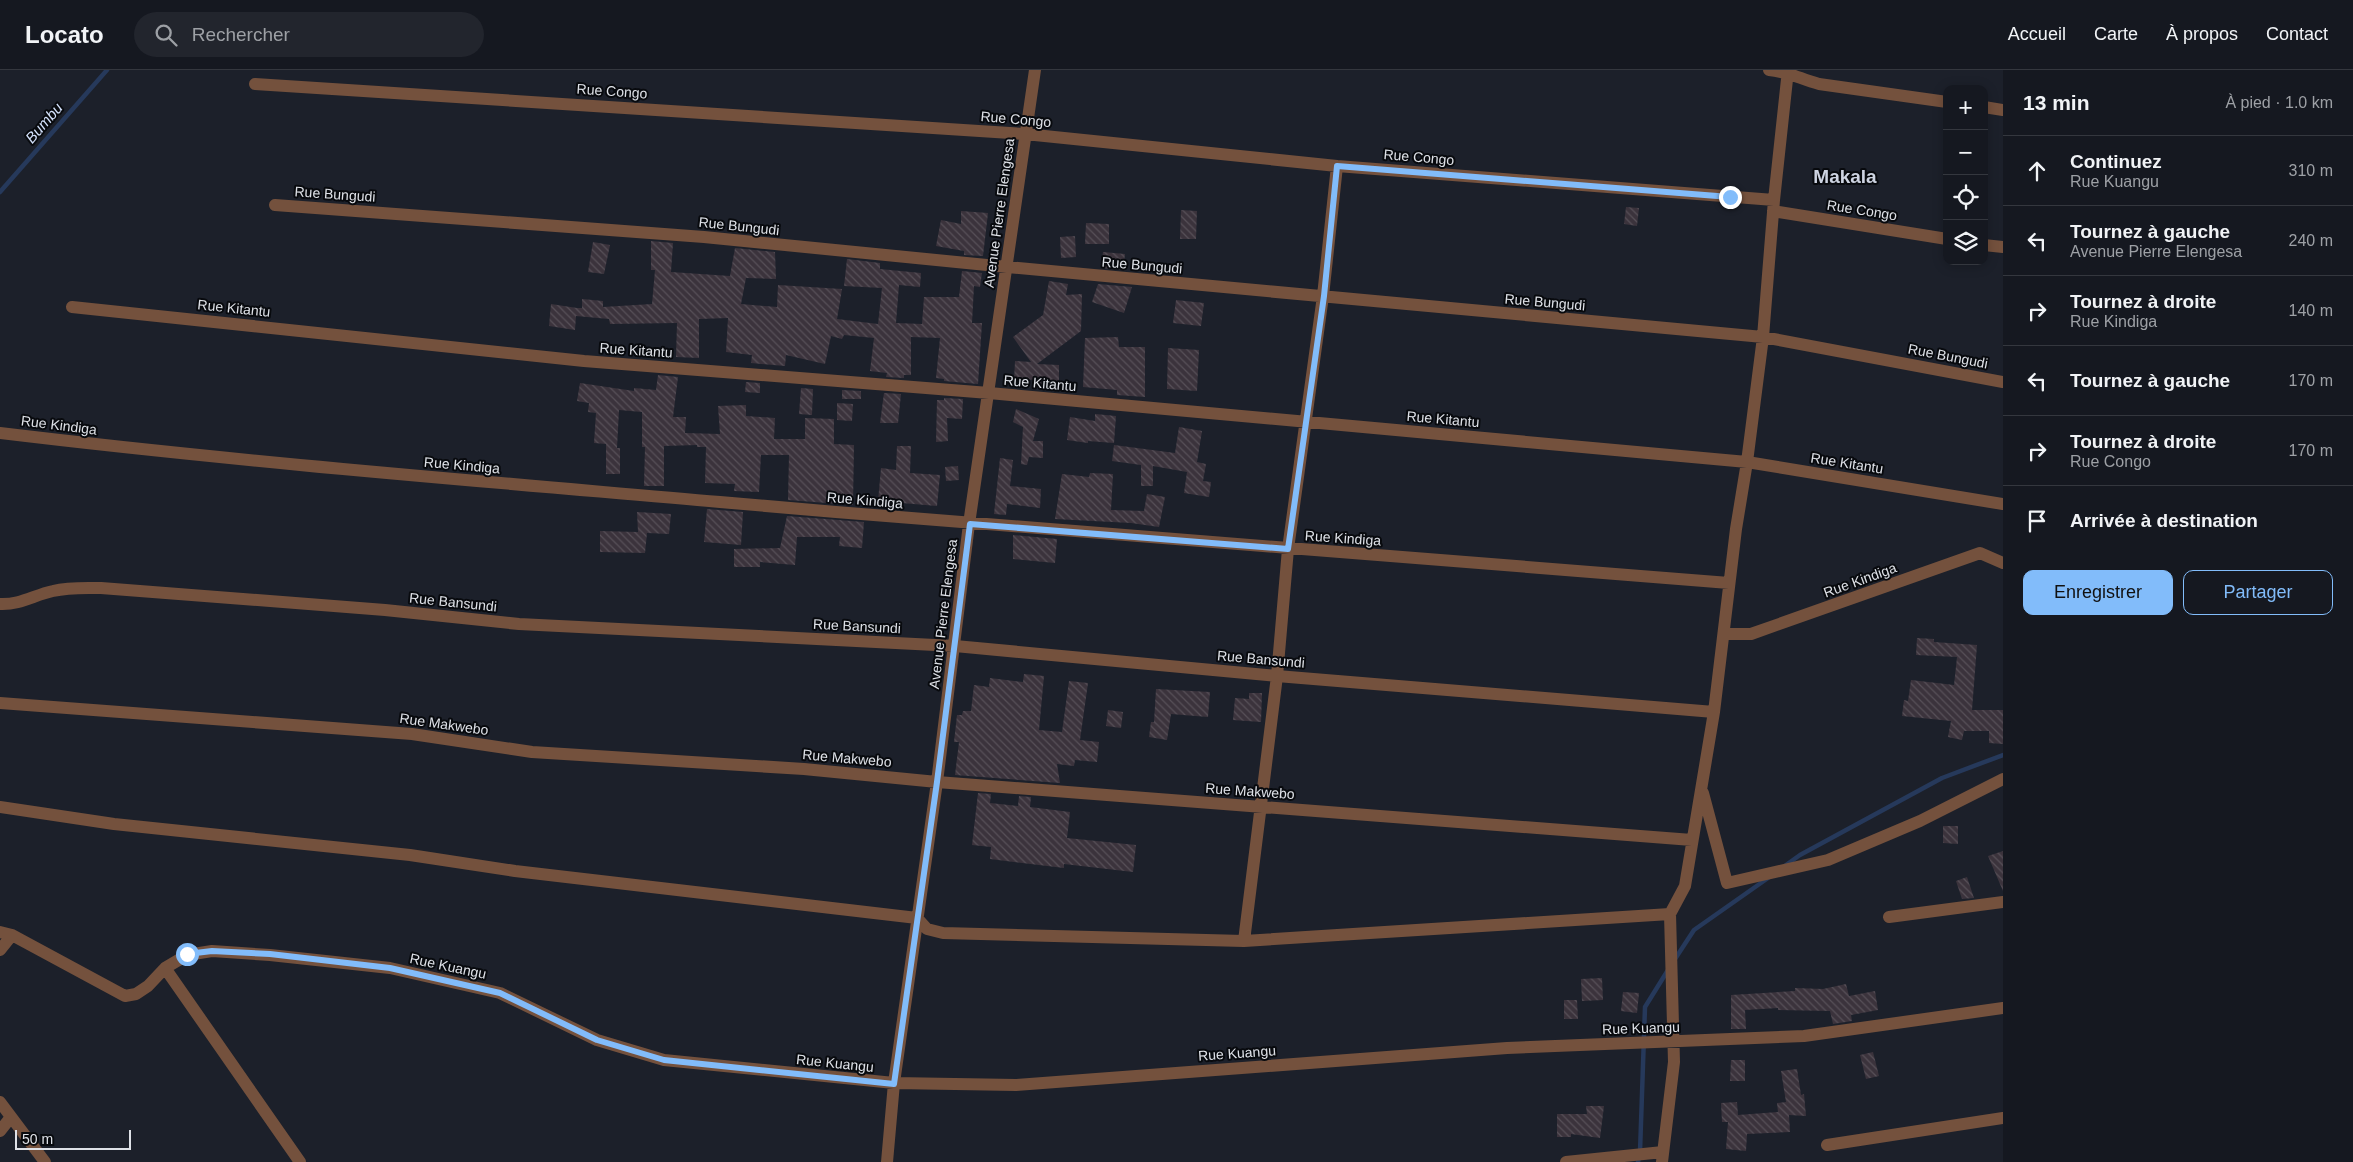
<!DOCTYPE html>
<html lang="fr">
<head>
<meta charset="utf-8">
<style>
  :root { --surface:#151820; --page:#22252d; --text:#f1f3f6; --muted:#9da0a5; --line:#34373e; --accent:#82bcfa }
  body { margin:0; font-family:Arial,sans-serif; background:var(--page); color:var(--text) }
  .controls { position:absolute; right:15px; top:15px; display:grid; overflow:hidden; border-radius:10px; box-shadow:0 2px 12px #0003 }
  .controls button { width:45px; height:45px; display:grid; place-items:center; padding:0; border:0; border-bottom:1px solid var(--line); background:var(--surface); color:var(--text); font:25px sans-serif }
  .scale { position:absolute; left:15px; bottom:12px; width:116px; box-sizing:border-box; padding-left:5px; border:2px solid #dee1e7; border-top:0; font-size:14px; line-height:18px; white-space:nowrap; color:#dee1e7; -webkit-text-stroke:4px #080a0e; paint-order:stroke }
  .stop { position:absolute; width:15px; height:15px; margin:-11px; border:4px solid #82bcfa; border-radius:50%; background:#fff }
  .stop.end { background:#82bcfa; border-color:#fff; box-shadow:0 1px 5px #0008 }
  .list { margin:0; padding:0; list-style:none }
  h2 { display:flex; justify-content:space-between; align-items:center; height:65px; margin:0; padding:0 20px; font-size:21px }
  h2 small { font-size:16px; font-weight:400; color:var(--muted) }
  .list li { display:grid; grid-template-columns:32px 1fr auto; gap:15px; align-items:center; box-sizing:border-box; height:70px; padding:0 20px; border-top:1px solid var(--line) }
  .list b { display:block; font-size:19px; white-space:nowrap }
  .list p { margin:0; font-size:16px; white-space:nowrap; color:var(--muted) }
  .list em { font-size:16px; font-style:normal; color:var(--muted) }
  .actions { display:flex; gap:10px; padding:15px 20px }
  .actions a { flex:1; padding:11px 0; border:1px solid var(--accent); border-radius:10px; text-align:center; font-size:18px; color:var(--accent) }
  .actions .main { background:var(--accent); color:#111 }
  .icon { flex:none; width:28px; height:28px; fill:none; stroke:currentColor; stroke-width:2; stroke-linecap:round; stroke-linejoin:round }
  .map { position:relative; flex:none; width:2003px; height:1092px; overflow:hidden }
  header { display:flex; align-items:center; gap:30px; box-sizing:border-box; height:70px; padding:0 25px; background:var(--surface); border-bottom:1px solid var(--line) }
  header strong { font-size:24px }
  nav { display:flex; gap:28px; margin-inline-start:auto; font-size:18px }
  .search { width:350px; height:45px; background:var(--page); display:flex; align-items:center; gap:12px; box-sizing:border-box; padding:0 18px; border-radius:28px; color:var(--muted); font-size:19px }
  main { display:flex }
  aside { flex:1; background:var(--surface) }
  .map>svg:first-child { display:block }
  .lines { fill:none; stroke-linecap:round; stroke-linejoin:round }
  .stream { stroke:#26395b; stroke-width:4.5 }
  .building { fill:url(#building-back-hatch) }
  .minor { stroke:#74513d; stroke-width:12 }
  .route { stroke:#82bcfa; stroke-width:6 }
  .labels { text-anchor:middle; stroke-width:4; stroke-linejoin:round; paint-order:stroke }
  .street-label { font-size:14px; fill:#dee1e7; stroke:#080a0e }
  .water-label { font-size:15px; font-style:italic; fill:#d4e2fc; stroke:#080a0e }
  .district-label { font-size:19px; font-weight:bold; fill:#ced4e2; stroke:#080a0e }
</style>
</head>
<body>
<header>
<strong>Locato</strong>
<div class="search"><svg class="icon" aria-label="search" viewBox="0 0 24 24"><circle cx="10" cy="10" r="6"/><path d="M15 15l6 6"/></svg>Rechercher</div>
<nav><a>Accueil</a><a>Carte</a><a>À propos</a><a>Contact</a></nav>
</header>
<main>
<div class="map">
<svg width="2003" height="1092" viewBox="0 0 2003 1092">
  <defs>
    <pattern id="building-back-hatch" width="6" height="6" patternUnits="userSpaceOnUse" patternTransform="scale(1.25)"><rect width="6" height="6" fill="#3b333c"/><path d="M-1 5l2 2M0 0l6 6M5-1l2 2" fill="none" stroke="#575058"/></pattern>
  </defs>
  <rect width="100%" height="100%" fill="#1c202a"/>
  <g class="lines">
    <path class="stream" d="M0,122L107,0
      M1786,795L1800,785L1942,708L2003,685
      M1675,889L1694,860L1768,808
      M1638,1092L1640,1082L1645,937L1668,900"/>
  </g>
  <path class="building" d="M1626,137L1639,138L1637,156L1624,154Z
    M1181,140L1197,141L1196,169H1180Z
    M961,141L988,143L983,186L964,185V181L936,176L941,150L961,154Z
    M1086,153L1109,154V174H1085Z
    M1075,166L1076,187L1061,188L1060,167Z
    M651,171L673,173L671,202L730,206L735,178L775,182L776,209L746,208L741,234L777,237L778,215L842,219L837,249L878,254L882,218L844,216L847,189L880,193V199L921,203L920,217L899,215L896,253L922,254L924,227H959L962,201L982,203L980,217L974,216L972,253H982L978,314L944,311V309L936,308L940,268L911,267V305H904V308L886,307L887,303L870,301L874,268L844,265L842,269L831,266L825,294L786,285L785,296L751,293L752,285L726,282L728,248L699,249V288L676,287L677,253L610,254L609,249L576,246L575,260L549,256L551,234L577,238H582V229L603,231V237L652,234L655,200H651Z
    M593,172L610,175L604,204L588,202Z
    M1103,182L1125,184L1123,200L1101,198Z
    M1049,211L1068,214L1066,225L1082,224L1081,261L1037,294L1059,295V319L1039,318V310L1017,309L1014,311L1015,291L1031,292L1013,267L1043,245Z
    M1098,214L1132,217L1124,243L1092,232Z
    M1176,230L1204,233L1201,256L1173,253Z
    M1118,267L1119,277H1145V327L1117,325V320L1083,317L1085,268Z
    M1168,278L1199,280L1197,321L1167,319Z
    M658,305L678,307L673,347H686L685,363L720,364L718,336L746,335V346L775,348L774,369H805V348L834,349V374L854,375L853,435L788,430L789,385H761L759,422L734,421L735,414L705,413L706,377H697V375L664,376V416H644L645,377H642V342L619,340L617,378H620V404H606V374L594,373L596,343L588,342L589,333L577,331L580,313L634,321V318L656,320Z
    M746,312L760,313V323L745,322Z
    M801,318L813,319L812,345L799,344Z
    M842,320L861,321V329H842Z
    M884,323L901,324L898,353H880Z
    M944,328L963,329L962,349L947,348L948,371L936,372L937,330H944Z
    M837,333L853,334L852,351L837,350Z
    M1016,339L1039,349L1033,371H1043V388L1029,387L1027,395L1021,394L1023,357L1013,352Z
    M1095,344L1116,346L1114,373L1088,371V373L1067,370L1070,347L1095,351Z
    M1179,357L1202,361L1197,392L1206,394L1203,411L1211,412L1209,427L1184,423L1187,402L1153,396V416H1141V395L1112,391L1114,375L1175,383Z
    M897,376H911L910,403L940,405L937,436L878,431L881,398L896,400Z
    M1000,388L1013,390L1010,416L1041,419L1040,438L1007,434L1006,445L994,444Z
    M958,396L959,410L946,411L945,397Z
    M1090,403L1113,404L1111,440L1144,441L1147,424L1165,427L1159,457L1131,453L1055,449L1062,404L1089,407Z
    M707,439L743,442L741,475L704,472Z
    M637,442L671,444L669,464L647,463L645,483L600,482V461L638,462Z
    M787,446L864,452L862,478L839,476L840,467H797L795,495L760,492V497H734V479L780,478Z
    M1013,465L1057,469L1055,493L1013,489Z
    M1917,568L1934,569V572L1977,575L1972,640H2003V674L1989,673V661H1964L1962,670L1948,667L1951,651L1902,646L1904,630L1908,631L1911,610L1954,615L1957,587L1916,585Z
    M1024,604L1044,606L1039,660L1062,662L1069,611L1088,613L1080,670L1099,672L1097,692L1075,690L1074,696L1057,694L1060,713L955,705L959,672H954L957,645H962L963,641H971L974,615L989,617L990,608L1023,612Z
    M1156,619L1210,622L1208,647L1171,644L1167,670L1149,667L1151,652H1154Z
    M1249,623H1262L1261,652L1233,650L1235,628L1249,629Z
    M1108,640L1123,642L1121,658L1106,656Z
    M978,723L991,724L990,733L1018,736L1019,726L1031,727L1030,737L1070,742L1067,768L1136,775L1133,802L1064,794V798L990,789L991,777L972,775Z
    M1943,756H1958V774L1943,773Z
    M2003,781V821L1988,786Z
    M1967,807L1974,828L1962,829L1956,811Z
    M1602,908L1603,930L1582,931L1581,909Z
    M1846,914L1849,926L1875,921L1878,940L1851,945L1852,951L1833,954L1830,941L1778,940V938L1745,940L1746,959H1731V925L1795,921V918L1823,919Z
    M1623,922L1639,923L1637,943L1621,941Z
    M1564,930H1577L1578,949H1564Z
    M1873,982L1879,1006L1866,1009L1860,985Z
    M1731,990H1745V1011H1730Z
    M1797,999L1801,1025L1804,1024L1806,1046L1789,1045L1790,1062L1747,1064L1746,1081L1726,1079L1728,1052H1722L1721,1033L1737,1032L1738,1045L1778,1042L1777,1033L1786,1032L1781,1001Z
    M1586,1036H1604L1600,1068L1571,1064V1067H1557V1044H1587Z"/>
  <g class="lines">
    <path class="minor" d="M1769,0C1790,2 1800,9 1819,14L1947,32
      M255,14L1025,64L1337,96L1774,130
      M1984,37L2003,40
      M275,135L704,167L1007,197L1763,267L2003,312
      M1773,141L1947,169
      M1984,175L2003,177
      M72,237L584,291L989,323L1747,392L2003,434
      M0,363C240,392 480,411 720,432C1056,461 1392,489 1729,513
      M0,534C20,535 34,525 53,521C69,517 85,518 101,518L385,540L519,554L955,576L1277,606L1714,642
      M1724,564H1751L1980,483L2003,493
      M0,633L412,664L532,682L804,699L937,712L1692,770
      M1703,723L1727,813L1828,790L1920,751L2003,709
      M0,737L114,754L410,785L515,801L917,848L927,859L943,863L1244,871L1670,844
      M1889,847L2003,832
      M0,862L12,865L125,926L136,924L148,916L165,898L187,885L212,881L270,885L390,898L500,923L597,970L664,990L894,1013L1016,1015L1507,978L1804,966L2003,938
      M1244,871L1277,606L1288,479L1323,226L1337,96
      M0,880L12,865
      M165,898L300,1092
      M0,1032L45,1092
      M0,1061L11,1047
      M1827,1075L2003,1048
      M887,1092L894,1013L937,712L969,454L1035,0
      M1566,1092L1663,1082
      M1662,1092L1674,992L1670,844L1685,816L1714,642L1736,459L1747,392L1763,267L1774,130L1788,0"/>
  </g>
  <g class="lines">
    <path class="route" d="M187,884L212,881L270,884L390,898L500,923L597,970L664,990L894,1014L937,712L970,454L1288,479L1324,226L1337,96L1730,127"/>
  </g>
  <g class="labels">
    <g class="street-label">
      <text transform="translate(612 21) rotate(4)" y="5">Rue Congo</text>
      <text transform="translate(1016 49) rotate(5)" y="5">Rue Congo</text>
      <text transform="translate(1419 87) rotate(5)" y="5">Rue Congo</text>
      <text transform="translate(335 124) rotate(4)" y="5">Rue Bungudi</text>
      <text transform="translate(1862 140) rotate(9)" y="5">Rue Congo</text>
      <text transform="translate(999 143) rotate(-82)" y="5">Avenue Pierre Elengesa</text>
      <text transform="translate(739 156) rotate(6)" y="5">Rue Bungudi</text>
      <text transform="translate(1142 195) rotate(5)" y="5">Rue Bungudi</text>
      <text transform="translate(1545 232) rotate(5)" y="5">Rue Bungudi</text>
      <text transform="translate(234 238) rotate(6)" y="5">Rue Kitantu</text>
      <text transform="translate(636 280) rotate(4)" y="5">Rue Kitantu</text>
      <text transform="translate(1948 286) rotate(11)" y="5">Rue Bungudi</text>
      <text transform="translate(1040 313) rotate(5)" y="5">Rue Kitantu</text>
      <text transform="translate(1443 349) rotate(5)" y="5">Rue Kitantu</text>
      <text transform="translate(59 355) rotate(7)" y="5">Rue Kindiga</text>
      <text transform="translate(1847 393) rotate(9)" y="5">Rue Kitantu</text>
      <text transform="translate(462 395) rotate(5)" y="5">Rue Kindiga</text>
      <text transform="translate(865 430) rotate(5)" y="5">Rue Kindiga</text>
      <text transform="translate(1343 468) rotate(4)" y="5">Rue Kindiga</text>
      <text transform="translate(1860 510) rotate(-20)" y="5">Rue Kindiga</text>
      <text transform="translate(453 532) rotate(6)" y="5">Rue Bansundi</text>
      <text transform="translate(943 544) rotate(-83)" y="5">Avenue Pierre Elengesa</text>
      <text transform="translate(857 556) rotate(3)" y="5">Rue Bansundi</text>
      <text transform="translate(1261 589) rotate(5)" y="5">Rue Bansundi</text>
      <text transform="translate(444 654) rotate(8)" y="5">Rue Makwebo</text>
      <text transform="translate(847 688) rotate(5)" y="5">Rue Makwebo</text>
      <text transform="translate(1250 721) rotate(4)" y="5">Rue Makwebo</text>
      <text transform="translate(448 896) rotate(12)" y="5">Rue Kuangu</text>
      <text transform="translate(1641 958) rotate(-2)" y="5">Rue Kuangu</text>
      <text transform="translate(1237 983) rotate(-4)" y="5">Rue Kuangu</text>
      <text transform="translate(835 993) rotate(6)" y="5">Rue Kuangu</text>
    </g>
    <g class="water-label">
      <text transform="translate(44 53) rotate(-49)" y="5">Bumbu</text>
    </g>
    <g class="district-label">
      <text x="1845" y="113">Makala</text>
    </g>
  </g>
</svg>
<div class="controls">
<button>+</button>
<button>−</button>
<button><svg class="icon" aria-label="locate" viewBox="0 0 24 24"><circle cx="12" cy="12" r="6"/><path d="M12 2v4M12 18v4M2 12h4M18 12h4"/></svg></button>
<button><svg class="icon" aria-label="layers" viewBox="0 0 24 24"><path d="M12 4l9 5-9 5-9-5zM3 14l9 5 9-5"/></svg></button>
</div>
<div class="scale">50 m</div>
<div class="stop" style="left:187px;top:884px"></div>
<div class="stop end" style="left:1730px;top:127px"></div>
</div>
<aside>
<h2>13 min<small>À pied · 1.0 km</small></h2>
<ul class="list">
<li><svg class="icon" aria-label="ahead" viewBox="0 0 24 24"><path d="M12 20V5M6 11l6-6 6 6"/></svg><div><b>Continuez</b><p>Rue Kuangu</p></div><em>310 m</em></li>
<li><svg class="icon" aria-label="left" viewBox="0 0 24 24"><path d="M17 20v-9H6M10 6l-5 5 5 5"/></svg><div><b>Tournez à gauche</b><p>Avenue Pierre Elengesa</p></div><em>240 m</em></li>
<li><svg class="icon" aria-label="right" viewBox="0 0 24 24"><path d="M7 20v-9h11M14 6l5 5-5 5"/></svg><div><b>Tournez à droite</b><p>Rue Kindiga</p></div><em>140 m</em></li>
<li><svg class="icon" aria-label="left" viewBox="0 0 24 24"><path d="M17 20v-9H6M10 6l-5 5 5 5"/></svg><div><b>Tournez à gauche</b></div><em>170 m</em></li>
<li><svg class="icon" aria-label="right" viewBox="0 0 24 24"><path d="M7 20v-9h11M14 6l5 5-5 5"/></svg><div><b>Tournez à droite</b><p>Rue Congo</p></div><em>170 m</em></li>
<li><svg class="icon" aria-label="arrive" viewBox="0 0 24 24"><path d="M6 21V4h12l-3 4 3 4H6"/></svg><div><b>Arrivée à destination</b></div></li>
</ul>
<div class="actions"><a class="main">Enregistrer</a><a>Partager</a></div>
</aside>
</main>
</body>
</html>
